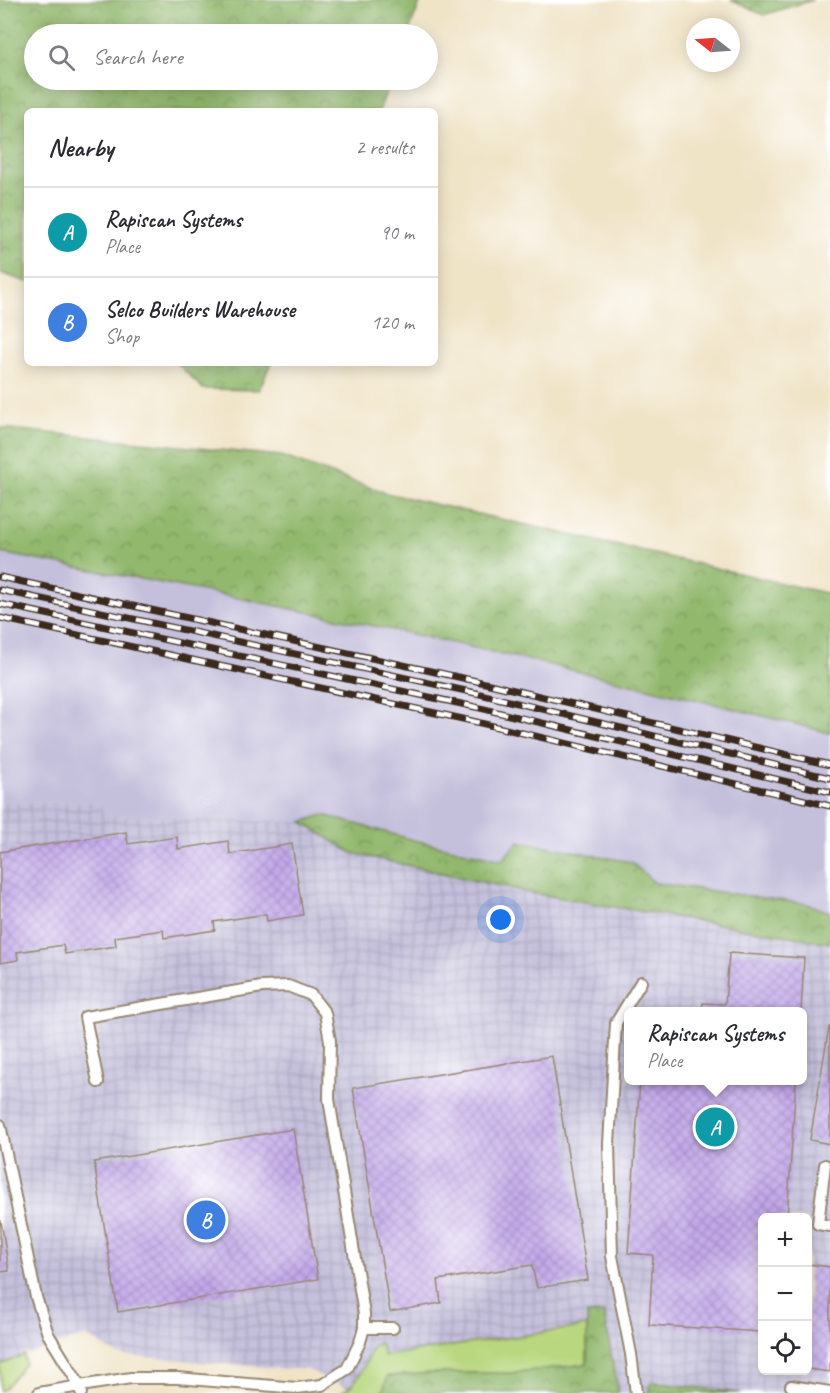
<!DOCTYPE html>
<html lang="en">
<head>
<meta charset="utf-8">
<style>
  :root { --surface:#fff; --page:#f2f2f3; --text:#2b2b33; --muted:#7c7c81; --line:#e1e1e2; --accent:#0b8043 }
  body { margin:0; font-family:Caveat,sans-serif; background:var(--page); color:var(--text) }
  .controls { position:absolute; right:18px; bottom:18px; display:grid; overflow:hidden; border-radius:9px; box-shadow:0 3px 15px #0003 }
  .controls button { width:54px; height:54px; display:grid; place-items:center; padding:0; border:0; border-bottom:2px solid var(--line); background:var(--surface); color:var(--text); font:30px sans-serif }
  .compass { position:absolute; left:686px; top:18px; width:54px; height:54px; border-radius:50%; background:var(--surface); box-shadow:0 3px 15px #0003; rotate:287deg }
  .you { position:absolute; left:501px; top:920px; width:21px; height:21px; margin:-15px; border:4px solid #fff; border-radius:50%; background:#1a73e8; box-shadow:0 0 0 9px #1a73e833 }
  .badge { display:grid; place-items:center; width:39px; height:39px; border-radius:50%; background:var(--accent); color:#fff; font-size:20px; font-weight:700 }
  .pin { position:absolute; translate:-50% -50%; border:3px solid #fff; box-shadow:0 2px 6px #0006 }
  .popup { position:absolute; left:624px; top:1007px; width:183px; height:78px; box-sizing:border-box; display:grid; place-content:center; border-radius:9px; background:var(--surface); filter:drop-shadow(0 2px 4px #0005); font-size:20px; white-space:nowrap; color:var(--muted) }
  .popup b { font-size:22px; color:var(--text) }
  .popup::after { content:''; position:absolute; left:50%; top:100%; margin-left:-12px; border:12px solid transparent; border-top-color:var(--surface) }
  .list { margin:0; padding:0; list-style:none }
  h2 { display:flex; justify-content:space-between; align-items:center; height:78px; margin:0; padding:0 24px; font-size:26px }
  h2 small { font-size:20px; font-weight:400; color:var(--muted) }
  .list li { display:grid; grid-template-columns:39px 1fr auto; gap:18px; align-items:center; box-sizing:border-box; height:90px; padding:0 24px; border-top:2px solid var(--line) }
  .list b { display:block; font-size:22px; white-space:nowrap }
  .list p { margin:0; font-size:20px; white-space:nowrap; color:var(--muted) }
  .list em { font-size:20px; font-style:normal; color:var(--muted) }
  .icon { flex:none; width:33px; height:33px; fill:none; stroke:currentColor; stroke-width:2; stroke-linecap:round; stroke-linejoin:round }
  .map { position:relative; flex:none; width:830px; height:1393px; overflow:hidden }
  .search { position:absolute; background:var(--surface); box-shadow:0 3px 15px #0003; left:24px; top:24px; width:414px; height:66px; display:flex; align-items:center; gap:15px; box-sizing:border-box; padding:0 21px; border-radius:33px; color:var(--muted); font-size:22px }
  .panel { position:absolute; background:var(--surface); box-shadow:0 3px 15px #0003; left:24px; top:108px; width:414px; height:258px; border-radius:9px }
  .map>svg:first-child { display:block }
  .industrial { fill:url(#industrial-grid); fill-rule:evenodd }
  .railway { fill:#c4c0db }
  .green { fill:#b8d77e; stroke:#7a804e; stroke-width:1.5 }
  .forest { fill:url(#forest-crowns); stroke:#667146; stroke-width:1.5 }
  .building { fill:url(#building-cross-hatch) }
  .lines { fill:none; stroke-linecap:round; stroke-linejoin:round }
  .service-casing { stroke:#968772; stroke-width:14 }
  .service { stroke:#fff; stroke-width:10 }
  .rail-casing { stroke:#3b2a1e; stroke-width:7 }
  .rail { stroke:#fff; stroke-width:4.5; stroke-dasharray:14; stroke-linecap:butt }
</style>
</head>
<body>
<div class="map">
<svg width="830" height="1393" viewBox="0 0 830 1393">
  <defs>
    <pattern id="industrial-grid" width="8" height="8" patternUnits="userSpaceOnUse" patternTransform="scale(1.5)"><rect width="8" height="8" fill="#c4c0db"/><path d="M0 4h8M4 0v8" fill="none" stroke="#a9a5bc"/></pattern>
    <pattern id="forest-crowns" width="20" height="18" patternUnits="userSpaceOnUse" patternTransform="scale(1.5)"><rect width="20" height="18" fill="#92b86d"/><path d="M2 6a3 3 0 1 1 6 0M12 15a3 3 0 1 1 6 0" fill="none" stroke="#789659"/></pattern>
    <pattern id="building-cross-hatch" width="8" height="8" patternUnits="userSpaceOnUse" patternTransform="scale(1.5)"><rect width="8" height="8" fill="#c3a9eb"/><path d="M0 0l8 8M0 8l8-8" fill="none" stroke="#a08abe"/></pattern>
  </defs>
  <rect width="100%" height="100%" fill="#fff"/>
  <filter id="ink" filterUnits="userSpaceOnUse"><feTurbulence type="fractalNoise" baseFrequency=".0167" numOctaves="2"/><feDisplacementMap in="SourceGraphic" scale="12" xChannelSelector="R" yChannelSelector="G"/><feConvolveMatrix kernelMatrix="1 2 1 2 8 2 1 2 1" color-interpolation-filters="sRGB"/></filter>
  <filter id="wash" filterUnits="userSpaceOnUse"><feTurbulence type="fractalNoise" baseFrequency=".008" numOctaves="4" result="noise"/><feDisplacementMap in="SourceGraphic" scale="24" xChannelSelector="R" yChannelSelector="G"/><feGaussianBlur stdDeviation="1.35" result="paint"/><feColorMatrix in="noise" values="0 0 0 0 0 0 0 0 0 0 0 0 0 0 0 0 0 1.4 0 .05"/><feComposite in="paint" operator="in"/></filter>
  <g filter="url(#wash)">
    <rect width="100%" height="100%" fill="#f0e4c7"/>
    <path class="industrial" d="M101,802L104,816L302,822L352,853L532,893L830,943V1393H740L653,1382L649,1393H618L615,1371L604,1313L587,1314V1326L397,1354L382,1393H359L306,1369H287L118,1355L86,1336L24,1355L0,1365V803ZM628,1012H802V1080H628ZM762,1218H808V1370H762Z"/>
    <path class="railway" d="M0,553L263,603L475,648L748,712L830,733V912L807,904L655,883L631,862L502,861L323,816L302,822L104,816L101,802L0,803Z"/>
    <path class="green" d="M587,1326L588,1364L510,1373H433L388,1376L382,1393H341C359,1383 365,1364 373,1346L380,1343L384,1356Z
      M24,1355L25,1364L4,1389L0,1391V1365Z"/>
    <path class="forest" d="M0,0H421L408,34H34V80H391L379,111H27V282L0,273Z
      M731,0H813L763,15Z
      M177,363H271L259,390L203,389Z
      M0,428L281,456L386,493L830,594V733C642,685 453,641 263,603C176,585 88,569 0,553Z
      M323,815L414,840L502,860L519,841L631,862L655,883L807,904L830,912V943L532,893L352,853L302,822Z
      M604,1313L618,1393H382L388,1376L433,1373H510L587,1364V1314Z
      M652,1381V1382L740,1393H649Z"/>
    <g id="blocks">
      <path class="building" d="M126,832L128,844L177,837L178,849L228,841L230,854L292,844L303,915L267,921L266,914L214,922L215,930L164,938L163,930L115,937L116,946L65,954L63,945L17,952L18,960L0,963V852Z
        M729,953L804,958L801,1012H702L703,1003L725,1004Z
        M829,1027H830V1144L810,1140Z
        M552,1056L588,1280L537,1288L532,1265L438,1280L441,1303L390,1312L353,1088Z
        M640,1080H796L787,1218H762V1332L649,1325L653,1255L628,1253Z
        M293,1129L318,1279L118,1312L94,1162Z
        M1,1221L9,1271L0,1272V1222Z
        M808,1264L830,1267V1372L808,1369Z"/>
    </g>
  </g>
  <g filter="url(#ink)">
    <use href="#blocks" fill-opacity="0" stroke="#968772" stroke-width="1.5"/>
    <g class="lines">
      <defs>
        <path id="service" d="M0,1125L36,1297L48,1334L80,1386L39,1393
          M825,1165L818,1224L830,1226
          M364,1328H393
          M791,1386L830,1392
          M81,1393L80,1386L131,1378H177L297,1388L322,1385L347,1369L360,1342L364,1328V1314L329,1099L330,1041L325,1013L311,995L288,986L262,987L85,1017L98,1082
          M636,1393L631,1354L612,1256L609,1144L616,1023L641,982"/>
      </defs>
      <use href="#service" class="service-casing"/>
      <use href="#service" class="service"/>
      <defs>
        <path id="rail" d="M0,577L481,682L830,765
          M0,590L480,694L830,778
          M0,604L480,708L830,792
          M0,618L472,721L830,806"/>
      </defs>
      <use href="#rail" class="rail-casing"/>
      <use href="#rail" class="rail"/>
    </g>
  </g>
</svg>
<div class="controls">
<button>+</button>
<button>−</button>
<button><svg class="icon" aria-label="locate" viewBox="0 0 24 24"><circle cx="12" cy="12" r="6"/><path d="M12 2v4M12 18v4M2 12h4M18 12h4"/></svg></button>
</div>
<svg class="compass" viewBox="-18 -18 36 36"><path d="M0-13l5 13h-10z" fill="#e53935"/><path d="M0 13l5-13h-10z" fill="#7c7c81"/></svg>
<div class="you"></div>
<div class="pin badge" style="left:715px;top:1127px;background:#0f9aa8">A</div>
<div class="popup"><b>Rapiscan Systems</b>Place</div>
<div class="pin badge" style="left:206px;top:1220px;background:#3f7fe0">B</div>
<div class="search"><svg class="icon" aria-label="search" viewBox="0 0 24 24"><circle cx="10" cy="10" r="6"/><path d="M15 15l6 6"/></svg>Search here</div>
<section class="panel">
<h2>Nearby<small>2 results</small></h2>
<ul class="list">
<li><span class="badge" style="background:#0f9aa8">A</span><div><b>Rapiscan Systems</b><p>Place</p></div><em>90 m</em></li>
<li><span class="badge" style="background:#3f7fe0">B</span><div><b>Selco Builders Warehouse</b><p>Shop</p></div><em>120 m</em></li>
</ul>
</section>
</div>
</body>
</html>
